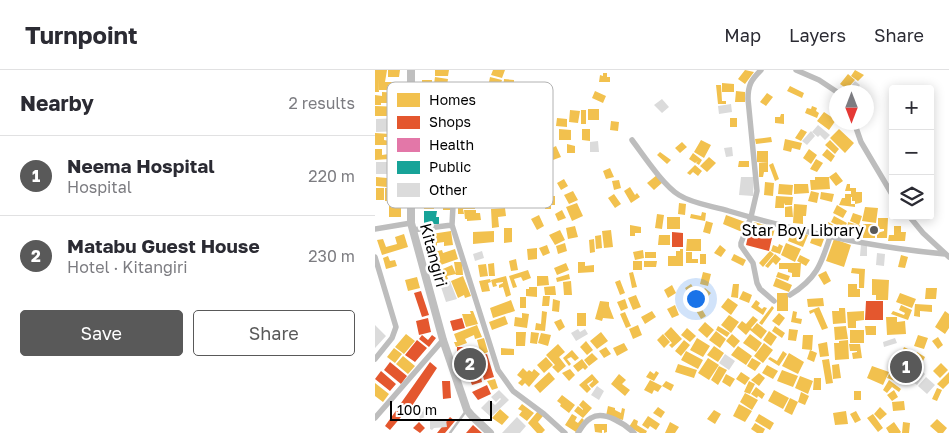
<!DOCTYPE html>
<html lang="en">
<head>
<meta charset="utf-8">
<style>
  :root { --surface:#fff; --page:#f7f7f7; --text:#2b2b33; --muted:#7c7c81; --line:#e1e1e2; --accent:#595959 }
  body { margin:0; font-family:"Golos Text",sans-serif; background:var(--page); color:var(--text) }
  .controls { position:absolute; right:15px; top:15px; display:grid; overflow:hidden; border-radius:5px; box-shadow:0 2px 12px #0003 }
  .controls button { width:45px; height:45px; display:grid; place-items:center; padding:0; border:0; border-bottom:1px solid var(--line); background:var(--surface); color:var(--text); font:25px sans-serif }
  .compass { position:absolute; left:454px; top:15px; width:45px; height:45px; border-radius:50%; background:var(--surface); box-shadow:0 2px 12px #0003; rotate:180deg }
  .scale { position:absolute; left:15px; bottom:12px; width:102px; box-sizing:border-box; padding-left:5px; border:2px solid #000; border-top:0; font-size:14px; line-height:18px; white-space:nowrap; color:#000; -webkit-text-stroke:4px #fff; paint-order:stroke }
  .you { position:absolute; left:320px; top:228px; width:18px; height:18px; margin:-12px; border:4px solid #fff; border-radius:50%; background:#1a73e8; box-shadow:0 0 0 8px #1a73e833 }
  .badge { display:grid; place-items:center; width:32px; height:32px; border-radius:50%; background:var(--accent); color:#fff; font-size:16px; font-weight:700 }
  .pin { position:absolute; translate:-50% -50%; border:2px solid #fff; box-shadow:0 1px 5px #0006 }
  .list { margin:0; padding:0; list-style:none }
  h2 { display:flex; justify-content:space-between; align-items:center; height:65px; margin:0; padding:0 20px; font-size:21px }
  h2 small { font-size:16px; font-weight:400; color:var(--muted) }
  .list li { display:grid; grid-template-columns:32px 1fr auto; gap:15px; align-items:center; box-sizing:border-box; height:80px; padding:0 20px; border-top:1px solid var(--line) }
  .list b { display:block; font-size:19px; white-space:nowrap }
  .list p { margin:0; font-size:16px; white-space:nowrap; color:var(--muted) }
  .list em { font-size:16px; font-style:normal; color:var(--muted) }
  .actions { display:flex; gap:10px; padding:15px 20px }
  .actions a { flex:1; padding:11px 0; border:1px solid var(--accent); border-radius:5px; text-align:center; font-size:18px; color:var(--accent) }
  .actions .main { background:var(--accent); color:#fff }
  .icon { flex:none; width:28px; height:28px; fill:none; stroke:currentColor; stroke-width:2; stroke-linecap:round; stroke-linejoin:round }
  .map { position:relative; flex:none; width:574px; height:363px; overflow:hidden }
  header { display:flex; align-items:center; gap:30px; box-sizing:border-box; height:70px; padding:0 25px; background:var(--surface); border-bottom:1px solid var(--line) }
  header strong { font-size:24px }
  nav { display:flex; gap:28px; margin-inline-start:auto; font-size:18px }
  main { display:flex }
  aside { flex:1; background:var(--surface) }
  .map>svg:first-child { display:block }
  .homes { fill:#f2c14e }
  .shops { fill:#e4572e }
  .health { fill:#e377a8 }
  .public { fill:#17a398 }
  .building { fill:#dbdbdb }
  .lines { fill:none; stroke-linecap:round; stroke-linejoin:round }
  .service { stroke:#bdbdbd; stroke-width:2.5 }
  .minor { stroke:#bdbdbd; stroke-width:5.5 }
  .secondary { stroke:#bfbfbf; stroke-width:8 }
  .poi-dot { fill:#595959; stroke:#fff; stroke-width:2 }
  .labels { text-anchor:middle; stroke-width:5; stroke-linejoin:round; paint-order:stroke }
  .poi-label { font-size:16px; fill:#000; stroke:#fff; text-anchor:end }
  .street-label { font-size:16px; fill:#000; stroke:#fff }
  .key { fill:#fff; stroke:#b2b2b2; stroke-width:1 }
  .key-label { font-size:14px; fill:#000 }
</style>
</head>
<body>
<header>
<strong>Turnpoint</strong>
<nav><a>Map</a><a>Layers</a><a>Share</a></nav>
</header>
<main>
<aside>
<h2>Nearby<small>2 results</small></h2>
<ul class="list">
<li><span class="badge">1</span><div><b>Neema Hospital</b><p>Hospital</p></div><em>220 m</em></li>
<li><span class="badge">2</span><div><b>Matabu Guest House</b><p>Hotel · Kitangiri</p></div><em>230 m</em></li>
</ul>
<div class="actions"><a class="main">Save</a><a>Share</a></div>
</aside>
<div class="map">
<svg width="574" height="363" viewBox="0 0 574 363">
  <rect width="100%" height="100%" fill="#fff"/>
  <path class="homes" d="M0,0H12L10,12H27V20H4L3,8L4,22H0Z
    M13,0H25L24,7H13Z
    M60,0H74L73,6H60Z
    M118,0H130L127,8L116,5Z
    M370,0L379,2L370,14L363,9Z
    M480,0L489,5L483,11L476,6Z
    M228,3H232V7H235V12H224L225,5L228,6Z
    M473,4L480,10L472,19L465,14Z
    M60,7L73,9L72,16L59,14Z
    M115,7L127,10L124,20L113,17Z
    M129,9L139,10V21L128,20Z
    M47,10H57V25H47Z
    M347,13L359,14V22H347Z
    M341,15H346L347,31H351V34H343Z
    M415,16L429,23L427,28L412,21Z
    M220,21L231,26L228,33L217,28Z
    M361,21L370,22V32H360Z
    M7,22L27,23V33H6V35H0V25L7,26Z
    M392,23L398,27L391,36L385,32Z
    M0,36L27,37V46H0Z
    M437,36L442,38L441,41L444,43L442,48L430,43L432,38L436,39Z
    M213,39H224V50H213Z
    M195,40L205,41L203,53L194,52Z
    M206,40H211V54H206Z
    M449,42L461,50L454,60L442,51Z
    M406,44H409V54L400,53V47H405Z
    M170,46L178,47L177,57L170,56Z
    M182,48L192,49V57L181,56Z
    M355,48H362V57H355Z
    M236,51L244,52L243,61L235,60Z
    M184,59L196,60V70H184Z
    M207,59H215V71L207,70Z
    M426,59L432,62L426,71L420,68Z
    M464,59L479,73L470,83L455,68Z
    M15,62H20V67H9V70L14,71V68L19,69L18,75H0V63L15,64Z
    M396,67L397,72L381,74L380,69Z
    M410,69L427,73L425,80L417,78L416,82L408,80Z
    M326,70L336,75L329,88L319,82Z
    M455,70L464,79L460,84L450,75Z
    M307,72L312,77L305,83L300,78Z
    M192,74L200,76V83H192Z
    M181,76L186,87L178,90L173,80Z
    M0,79H7V85L14,84V89L0,90Z
    M434,79L442,85L436,94L428,88Z
    M452,79L460,86L456,92L447,85Z
    M382,81H393V93L382,92Z
    M285,82L296,90L292,94L282,85Z
    M318,83L327,90L324,95L321,93L323,91L320,93L314,89Z
    M334,87L341,93L332,102L325,96Z
    M441,89L448,93L442,102L435,99Z
    M364,91H374V97H363Z
    M384,93H393V102H389L388,107H384Z
    M398,93L404,109L400,111L394,95Z
    M320,95L327,101L323,106L318,102L315,105L312,103Z
    M235,98L239,107L231,109L228,101Z
    M461,102L468,111L461,116L454,107Z
    M282,105L288,112L279,120L272,113Z
    M1,107L12,108V117L1,116Z
    M440,107H454L455,119L436,120L435,110H440Z
    M189,109L193,116L186,120L182,113Z
    M244,110L246,118L239,120L237,111Z
    M390,112L399,113L398,126L389,125Z
    M404,114L418,115L417,125L403,124Z
    M419,114H433L434,123L419,124Z
    M472,114H475V118H481V122H487V132L485,133L480,134V131H477V127H476V134H480V137L464,135L467,128H470V124H476V121H470Z
    M255,117L260,125L262,123L265,127L256,133L249,121Z
    M1,118H9V130H1Z
    M10,118H26V131H10Z
    M198,121L203,130L194,134L189,125Z
    M436,121L444,123L442,133L433,131Z
    M446,122L459,124L457,132L445,129Z
    M239,124L246,134L240,138L233,128Z
    M75,126L76,140H68V132H63V127Z
    M93,126H99L100,139H88L89,144H83V135H86V130H93Z
    M169,126H180V135H176V139H170V134H174V132H169Z
    M401,126L418,127L417,135H410L409,133V138H400Z
    M48,128H62V134H59V139H49Z
    M202,133L208,146L197,151L191,137Z
    M304,133L311,134L310,145L303,144Z
    M14,134H26V147H14Z
    M419,134L432,135L431,146H428V154L418,153Z
    M462,135L472,141L468,148L458,143Z
    M417,136L418,147H410V137Z
    M490,137L503,138L501,153L487,151Z
    M130,138L131,146L123,147L124,157L117,158L116,139Z
    M89,140H101V143H105L106,150L92,151V149H90Z
    M187,140L191,148L183,151L180,144Z
    M327,142L331,143L330,151L315,148L316,144L326,146Z
    M478,143L487,146L484,155L475,151Z
    M282,144L289,145L287,159L280,158Z
    M164,145L169,156L162,160L156,149Z
    M351,145L370,152L367,162L348,154Z
    M459,146L472,153L469,159L456,152Z
    M292,147H305V159H292Z
    M503,148H513L512,168H502V163L509,161V159H503V154H506H503Z
    M331,151L338,153L335,164L328,162Z
    M379,152L400,158L398,166L377,159Z
    M453,152L464,158L461,164L450,158Z
    M473,152L487,156L485,163L472,159Z
    M488,154H500V168H488Z
    M255,155L266,157V163H260V166H255Z
    M200,156L203,167L193,169L191,158Z
    M519,156H526V162H531L530,171H513L514,165H519Z
    M129,158H137V172L129,173Z
    M185,160L190,170L180,175L174,165Z
    M236,160L238,177L229,178L227,161Z
    M76,161L78,175L69,176V172L62,173V178L52,180L50,165Z
    M119,161V172L98,174V162Z
    M425,162L433,165L428,177L413,171L416,163L424,166Z
    M29,164L33,177L7,185L2,170L8,169L11,177L22,174L20,167Z
    M226,165L227,178L221,179L220,166Z
    M284,165H295V175H283Z
    M438,165L449,169L446,177L435,173Z
    M219,169L220,182L215,183L214,170Z
    M312,169H326V181H311Z
    M459,169L476,175L469,197L451,191Z
    M190,173L192,181L183,184L181,176Z
    M411,173L426,179L420,192L406,185Z
    M404,174L408,176L405,184L396,181L398,175L403,177Z
    M172,175L175,183L168,186L164,178Z
    M345,175L351,180L346,187L339,183Z
    M162,178V189L153,190L152,179Z
    M80,179L83,189L60,197L55,183L67,180L68,183Z
    M305,179H308V196H293V186H301V181H305Z
    M268,180L269,188L260,190L258,182Z
    M395,181L399,184L388,197L384,193Z
    M270,182H281V188H270Z
    M311,182H317V189H323V193H311Z
    M325,184H331V194H325Z
    M359,184L371,190L368,196L356,190Z
    M400,184L406,189L401,195L398,192L393,198L390,196Z
    M425,185L435,190L431,196L422,191Z
    M526,185L533,187L530,198L523,197Z
    M13,186L15,191L20,190L22,196L11,199L8,188Z
    M141,189L143,200L136,201L134,191Z
    M258,191H267V200H258Z
    M269,191H282L281,197H269Z
    M79,192H87L88,205H81Z
    M203,192H210V196L219,195V202L203,203Z
    M119,193L120,206H114L113,194Z
    M191,193L194,200L182,205L179,198Z
    M404,193H426L425,207H417V203L413,202V199H404Z
    M111,194L113,206L105,207L103,195Z
    M77,195L81,204L72,206L73,209L67,211L65,206L63,207L61,202Z
    M477,198L490,199L489,218H484V204L476,203Z
    M153,200L156,208L148,211L146,207L139,209L142,217L138,218L134,206Z
    M451,201L456,211L449,215L443,205Z
    M258,202L262,217L257,218L254,203Z
    M328,202L336,204L333,216L325,214Z
    M403,202L415,206L413,211L401,207Z
    M194,204L195,209L182,212L181,208Z
    M88,206L96,226L90,228L89,225L83,228L76,211Z
    M131,206L136,225L131,227L128,217L124,218V215L128,213V212L121,213L122,216L118,217L116,210Z
    M162,206H173L174,215L162,216Z
    M42,207L45,218L33,221L30,210Z
    M401,208L417,215L414,222L398,216Z
    M115,209L116,212L113,213L115,221L107,222L104,211Z
    M497,209L514,210L513,230H501V225H497Z
    M245,210L250,223L245,225L240,212Z
    M196,211L197,225H189L188,212Z
    M316,214L321,222L315,226L310,218Z
    M358,214H364L363,228L356,227Z
    M473,214H482V219H485V227H473Z
    M297,215L301,223L293,228L289,220Z
    M180,216L181,225H170L169,217Z
    M154,217H162V227L151,226V219H154Z
    M330,218L336,223L330,230L324,225Z
    M551,218H562L561,229H550Z
    M368,221L377,225L374,233L364,229Z
    M402,223H413V241H402Z
    M525,223L541,229L537,238L521,232Z
    M261,225L266,237L258,240L253,228Z
    M168,226H175L174,236H167Z
    M145,227H151V238H145Z
    M353,228L363,235L356,245L346,237Z
    M448,228L449,236L433,237L432,229Z
    M178,229L185,231L184,242L177,241Z
    M250,229L253,238L246,241L242,232Z
    M136,230L140,241L118,248L115,238Z
    M381,230L385,233L383,236L387,239L389,237L392,238L388,245L376,237Z
    M225,231L234,232V236L239,249L228,248L227,251L220,249Z
    M540,234L557,235V242L545,241V247L539,246Z
    M300,235L304,245L297,248L292,239Z
    M526,235L537,240L533,250L516,244L518,241L529,245L530,243L524,240Z
    M325,236L331,246L326,249L320,239Z
    M397,236L399,238L387,255L384,253Z
    M444,237L453,258L447,260L439,242L435,244L434,241Z
    M464,238H470L471,253L458,254L457,241H464Z
    M95,241H98L103,254L91,257L87,244H96Z
    M167,241L172,242L170,261L160,260L161,253L166,254Z
    M277,241L281,247L270,254L266,247Z
    M418,241L422,242L421,248L427,249L426,254L416,252Z
    M489,241V250L481,251V258H473L472,242Z
    M570,241L574,244V258L570,264L560,257Z
    M250,242L256,256L251,258L245,244Z
    M147,243L154,244L152,258L139,256L140,247L147,248Z
    M202,243H211V256H202Z
    M404,243L410,248L404,256L397,251Z
    M354,245L364,252L356,263L346,255Z
    M130,246L133,254L117,260L114,252Z
    M378,246L383,250L376,258L377,259L382,253L392,261L386,269L375,260L371,265L362,257L367,251L371,254Z
    M511,247H522V252L530,251L531,264L512,265Z
    M186,249L190,257L184,261L179,252Z
    M330,252L339,260L332,268L323,260Z
    M102,255L107,267L100,269L99,265L90,269L92,273L81,277L79,272H82L79,264Z
    M263,255L267,265L258,269L254,259Z
    M343,256L355,263L352,267L341,260Z
    M400,256L410,263L407,268L397,261Z
    M471,256L473,269L460,270L459,257Z
    M490,256H501V265H491Z
    M296,257L307,269L297,278L294,275L297,273L289,264Z
    M312,258L321,266L315,272L306,265Z
    M414,259L423,260L421,271L413,270Z
    M475,260H489V273H475Z
    M341,261L351,269L345,278L334,270Z
    M394,261L402,267L396,276L388,270Z
    M141,262H151L150,276H141Z
    M156,262L164,263L162,274L155,273Z
    M226,262L233,271L222,279L215,271Z
    M166,263L176,265L173,276L163,273Z
    M31,264L40,271L29,284L20,277Z
    M288,264L295,272L289,278L282,270Z
    M357,264L365,271L359,278L351,271Z
    M375,264L387,273L381,282L368,273Z
    M428,265H438L437,280L427,279Z
    M543,265L553,268L549,279L539,276Z
    M563,267L568,275L563,279L557,271Z
    M109,268L113,282L106,285L102,270Z
    M322,268L335,276L328,287L315,280Z
    M309,270L315,275L306,286L300,281Z
    M473,270L474,289L460,290L459,273H464V271Z
    M211,271L218,280L212,285L205,277Z
    M452,272L454,286L445,287L443,274Z
    M249,273L253,280L242,286L238,278Z
    M389,273L398,280L388,293L379,286Z
    M183,274L190,282L184,287L191,296L183,303L177,297L180,295L171,285Z
    M474,274H485L487,288L478,289L477,283L482,282V281H475Z
    M339,276L349,283L343,292L332,285Z
    M363,276L377,286L371,295L356,285Z
    M231,277L236,284L229,288L224,281Z
    M529,277L537,281L532,290L525,287Z
    M19,278L27,284L20,293L12,287Z
    M126,278L139,279V285H126Z
    M197,280L204,288L200,291L196,287L192,289L196,294L194,296L188,288Z
    M435,280L442,283L439,292L432,289Z
    M311,281L328,290L323,299L306,290Z
    M408,281L412,284L404,296L393,289L395,287L402,291Z
    M542,282L550,287L545,297L536,292Z
    M217,283L223,289L214,296L209,290Z
    M414,283L429,292L423,304L407,296Z
    M28,286L40,296L33,304L21,294Z
    M171,287L178,295L169,303L162,295Z
    M333,288L344,295L334,310L323,303Z
    M377,288L386,293L380,301L372,296Z
    M207,289L213,297L210,300L208,298L203,302L198,296Z
    M454,289L458,313L451,314L447,290Z
    M566,293L573,300L565,308L558,301Z
    M303,294L322,300L319,308L300,302Z
    M464,294L466,308L458,309L457,295Z
    M392,295L403,301L398,309L387,303Z
    M344,296L352,300L343,315L336,310Z
    M497,296L514,302L508,315L492,308Z
    M148,298L152,302L154,300L157,302L159,299L165,304L154,317L150,313L147,316L143,313L147,309L142,305Z
    M195,299L200,305L194,311L187,303Z
    M407,300L423,306L418,317L402,311Z
    M275,301L279,304L281,301L284,303L279,311L271,307Z
    M174,302L180,309L165,323L159,316Z
    M366,302L375,308L370,315L361,309Z
    M515,302L526,307L523,312L512,308Z
    M574,302V313L568,319L562,314Z
    M384,303L390,308L384,316L376,310Z
    M217,304L224,312L217,318L214,315L218,311V310L212,314L216,319L212,323L204,315Z
    M244,304L251,310L247,314L255,320L250,326L236,314Z
    M351,304L360,309L355,317L347,312Z
    M425,306L438,311L433,324L420,318Z
    M439,308H446V320H438Z
    M120,309L123,318L117,320L112,311Z
    M275,310L287,316L283,322L279,320L277,324L269,320Z
    M514,310L526,319L524,322L517,317L512,323L508,320Z
    M291,311L299,315L296,321L287,316Z
    M374,311L380,314L375,324L369,322Z
    M0,313L14,324L8,332L0,326Z
    M381,317L390,324L387,329L383,326L382,328L376,324Z
    M562,318L567,320L562,331L557,329Z
    M399,320L414,328L408,339L393,331Z
    M519,320L523,327L517,331L512,325Z
    M479,321H486V330H479Z
    M426,322L434,326L430,335L423,332Z
    M370,323L383,330L377,340L365,332Z
    M187,325L200,335L194,343L185,336L186,334L182,331Z
    M415,328L423,332L417,345L409,341Z
    M208,330L217,338L208,348L199,341L203,336L208,340V339L204,335Z
    M529,331L530,340L518,341L517,332Z
    M147,334L159,343L152,351L144,345L147,341L143,339Z
    M364,334L377,341L370,352L358,346Z
    M233,336L240,338V340L246,343L247,338L250,339L248,350L231,346Z
    M283,337L290,342L286,348L278,343Z
    M505,337L512,344L505,350L499,344Z
    M125,339L134,347L127,355L117,348Z
    M339,340L346,344L340,354L332,349Z
    M163,341L168,346L163,352L170,360L167,363H162L153,353Z
    M471,341L473,354L460,355L458,343Z
    M481,341L486,350L480,353L475,344Z
    M197,344L202,347L200,351L203,353L207,348L209,350L201,362L190,355Z
    M384,344L399,353L395,360L380,351Z
    M498,344L508,358L503,362L492,348Z
    M273,346L285,354L281,360L275,356L273,359L267,355Z
    M259,349L263,351L262,355L272,361L271,363H265L254,357Z
    M562,349L572,358L568,363H563L555,356Z
    M295,352L304,357L300,363H290Z
    M519,352L526,362L525,363H514L511,358Z
    M528,352L535,353L534,363H527Z
    M380,353L390,359L388,363H382L376,359Z
    M219,354H232V362L229,363V360H227V363L220,362Z"/>
  <path class="shops" d="M297,162L308,163V177H297Z
    M374,162L397,168L394,181L371,175Z
    M46,221L54,245L47,247L39,223Z
    M491,231H508V250H490Z
    M53,248L56,262L44,265L41,251Z
    M87,248L90,258L78,261L75,251Z
    M47,265L53,270L57,265L61,268L54,277L44,269Z
    M42,270L52,278L40,292L30,285Z
    M82,277H92V287H82Z
    M112,284L119,307L109,310L106,298H107V295L104,296L103,291L101,292L103,299L93,302L90,290Z
    M15,292L32,306L26,314L9,300Z
    M55,292L62,298L35,339L26,333Z
    M6,301L21,314L15,321L0,309Z
    M101,301L103,308L106,307L107,312L97,315L93,304Z
    M67,311H75L76,328L68,329Z
    M112,315L116,324L103,330L97,322Z
    M25,335L32,340L15,360L10,356Z
    M75,347L80,351L70,363H62Z
    M44,352L50,358L45,363L38,358Z
    M98,355L107,363H91Z"/>
  <path class="health" d="M525,288L539,298L531,309L517,299Z"/>
  <path class="public" d="M49,141H62L61,147H64V154H49Z"/>
  <path class="building" d="M480,11L485,15L482,19L487,22H474L472,21Z
    M287,29L294,37L287,43L279,35Z
    M356,34L357,42L344,44L343,36Z
    M26,48V61L1,62V49Z
    M443,55L455,65L450,70L445,65L443,67L437,62Z
    M436,61L440,66L432,75L427,71Z
    M223,71L224,82H215V72Z
    M357,77L358,86L351,87L349,78Z
    M1,92H27V104H1Z
    M366,107H379L378,126L364,125Z
    M486,174L492,175V186H485Z
    M107,181L109,188L100,191L98,184Z
    M502,183L510,184L509,196L501,195Z
    M75,211L82,229L71,232L65,214Z
    M0,255L11,266L0,278Z
    M203,259L205,262L210,259L213,264L201,271L196,263Z
    M520,268L522,273L509,277L508,272Z
    M350,284L360,291L354,300L344,293Z
    M543,298L550,304L542,315L534,309Z
    M551,307L560,315L552,324L543,316Z
    M222,316L229,321L224,330L216,325Z
    M124,320L134,330L116,347L106,338L114,330L120,335L126,329L125,328L121,332L116,327Z
    M51,336L55,339L57,344L45,349L43,343L49,341L48,340Z
    M142,347L151,356L145,363H127Z
    M71,350L72,357L59,358L57,360L55,359V351Z"/>
  <g class="lines">
    <path class="service" d="M75,363L91,341"/>
    <path class="minor" d="M386,0C376,10 373,15 373,29L382,121L376,147L366,173V176L378,193L382,213L385,219L399,231
      M421,0L444,10L462,22
      M479,52L486,72L518,126
      M257,70C269,86 288,115 304,125C318,134 338,136 354,141C425,162 497,177 570,184
      M80,97L77,155L123,300L138,321L169,344L190,363
      M534,146L548,163L574,187
      M0,159L36,153
      M37,160L77,155
      M0,187L21,257L17,268L0,289
      M415,225C441,209 446,195 455,167
      M0,348L68,270
      M203,363C206,358 210,351 216,348C229,340 250,354 259,363"/>
    <path class="secondary" d="M36,0V153L68,270L92,340L97,346L115,363"/>
  </g>
  <circle class="poi-dot" cx="499" cy="160" r="5"/>
  <g class="labels">
    <g class="poi-label">
      <text x="489" y="166">Star Boy Library</text>
    </g>
    <g class="street-label">
      <text transform="translate(59 185) rotate(75)" y="6">Kitangiri</text>
    </g>
  </g>
  <rect x="12" y="12" width="166" height="126" rx="8" class="key"/>
  <rect x="22" y="23" width="23" height="14" fill="#f2c14e"/>
  <rect x="22" y="46" width="23" height="13" fill="#e4572e"/>
  <rect x="22" y="68" width="23" height="14" fill="#e377a8"/>
  <rect x="22" y="91" width="23" height="13" fill="#17a398"/>
  <rect x="22" y="113" width="23" height="14" fill="#dbdbdb"/>
  <g class="key-label">
    <text x="54" y="35">Homes</text>
    <text x="54" y="57">Shops</text>
    <text x="54" y="80">Health</text>
    <text x="54" y="102">Public</text>
    <text x="54" y="125">Other</text>
  </g>
</svg>
<div class="controls">
<button>+</button>
<button>−</button>
<button><svg class="icon" aria-label="layers" viewBox="0 0 24 24"><path d="M12 4l9 5-9 5-9-5zM3 14l9 5 9-5"/></svg></button>
</div>
<svg class="compass" viewBox="-18 -18 36 36"><path d="M0-13l5 13h-10z" fill="#e53935"/><path d="M0 13l5-13h-10z" fill="#7c7c81"/></svg>
<div class="scale">100 m</div>
<div class="you"></div>
<div class="pin badge" style="left:531px;top:297px">1</div>
<div class="pin badge" style="left:95px;top:294px">2</div>
</div>
</main>
</body>
</html>
